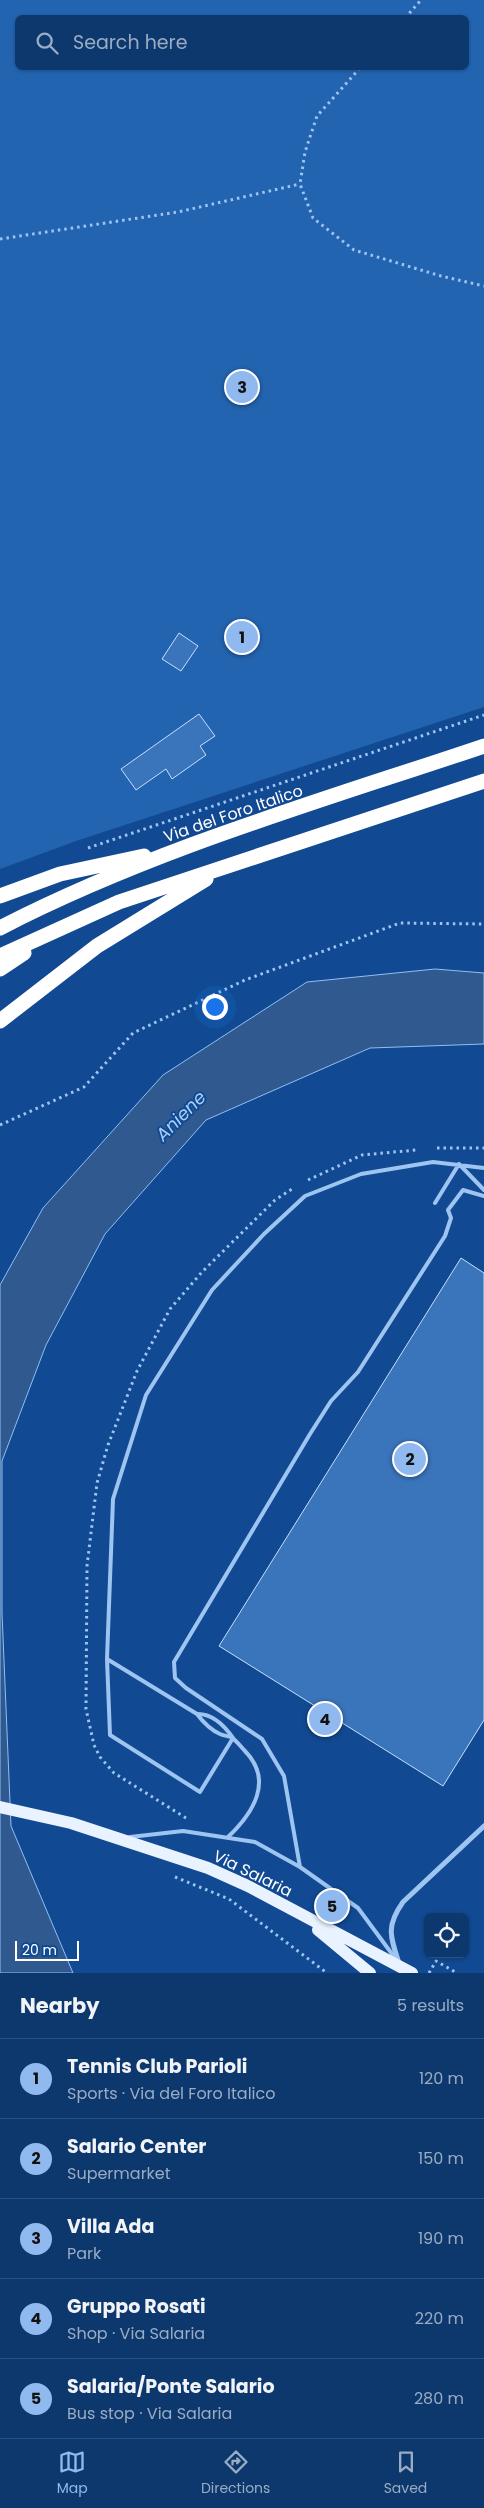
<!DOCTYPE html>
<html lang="en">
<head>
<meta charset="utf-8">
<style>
  :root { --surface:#0d386e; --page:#163f73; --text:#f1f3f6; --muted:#9aacc2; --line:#2d5281; --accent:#90b9f0 }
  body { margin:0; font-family:Poppins,sans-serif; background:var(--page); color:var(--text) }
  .controls { position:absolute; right:15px; bottom:15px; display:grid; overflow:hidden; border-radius:8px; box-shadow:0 1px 4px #0004 }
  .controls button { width:45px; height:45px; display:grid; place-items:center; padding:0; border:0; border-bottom:1px solid var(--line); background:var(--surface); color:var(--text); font:25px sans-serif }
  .scale { position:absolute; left:15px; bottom:12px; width:64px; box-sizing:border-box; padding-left:5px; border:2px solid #fff; border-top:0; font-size:14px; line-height:18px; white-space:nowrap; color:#fff; -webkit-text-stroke:4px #114a92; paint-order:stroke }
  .you { position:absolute; left:214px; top:1006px; width:18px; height:18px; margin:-12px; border:4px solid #fff; border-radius:50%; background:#1a73e8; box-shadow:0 0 0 8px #1a73e833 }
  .badge { display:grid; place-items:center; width:32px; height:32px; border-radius:50%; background:var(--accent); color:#111; font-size:16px; font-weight:700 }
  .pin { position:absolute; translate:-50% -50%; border:2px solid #fff; box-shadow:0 1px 5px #0006 }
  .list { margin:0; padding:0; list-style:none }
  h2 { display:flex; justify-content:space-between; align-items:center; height:65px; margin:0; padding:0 20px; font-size:21px }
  h2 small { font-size:16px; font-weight:400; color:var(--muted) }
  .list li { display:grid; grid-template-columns:32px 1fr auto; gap:15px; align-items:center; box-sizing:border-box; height:80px; padding:0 20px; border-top:1px solid var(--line) }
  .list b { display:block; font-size:19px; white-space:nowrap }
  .list p { margin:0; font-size:16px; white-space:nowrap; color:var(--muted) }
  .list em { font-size:16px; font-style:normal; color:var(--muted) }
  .icon { flex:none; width:28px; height:28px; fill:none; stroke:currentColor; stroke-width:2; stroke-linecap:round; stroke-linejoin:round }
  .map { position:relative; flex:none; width:484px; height:1973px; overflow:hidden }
  .search { position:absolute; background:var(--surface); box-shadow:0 1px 4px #0004; left:15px; right:15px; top:15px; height:55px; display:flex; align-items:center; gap:12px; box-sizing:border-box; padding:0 18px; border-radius:8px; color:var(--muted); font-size:19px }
  .sheet { height:465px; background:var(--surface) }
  nav { display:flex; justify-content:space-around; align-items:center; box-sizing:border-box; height:70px; border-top:1px solid var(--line); background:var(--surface); font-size:14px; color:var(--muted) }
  nav a { display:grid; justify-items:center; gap:2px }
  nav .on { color:var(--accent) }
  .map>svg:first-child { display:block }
  .green { fill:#2364b1; fill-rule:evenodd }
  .water { fill:#305a8f; stroke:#8fbff6 }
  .building { fill:#3a74ba; stroke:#c5dffd }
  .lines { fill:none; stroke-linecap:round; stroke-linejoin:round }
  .path { stroke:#9ec4f2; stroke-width:3; stroke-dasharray:2.5 4; stroke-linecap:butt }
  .lane { stroke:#9ec4f2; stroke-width:4 }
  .street { stroke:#9ec4f2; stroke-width:5 }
  .primary { stroke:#e9f2ff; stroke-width:12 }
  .highway { stroke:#fff; stroke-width:15 }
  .labels { text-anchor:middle; stroke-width:4; stroke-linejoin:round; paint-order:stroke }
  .street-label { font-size:16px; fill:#fff; stroke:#114a92 }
  .water-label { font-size:18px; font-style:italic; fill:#aacff9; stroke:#114a92 }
</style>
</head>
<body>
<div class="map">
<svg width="484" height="1973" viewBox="0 0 484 1973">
  <rect width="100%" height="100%" fill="#114a92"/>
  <path class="green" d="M0,0H484V707L76,841L0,869ZM18,18H466V68H18Z"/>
  <path class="water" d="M435,969L484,973V1044L370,1048L206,1120L105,1234L46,1345L2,1461V1613L11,1826L73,1973H0V1285L43,1208L163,1075L307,982Z"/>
  <path class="building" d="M179,633L198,646L181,671L162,659Z
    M199,714L215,736L200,746L206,755L172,779L166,769L136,790L121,769Z
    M461,1258L484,1273V1720L443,1786L219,1646Z"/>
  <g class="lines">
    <path class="path" d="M405,18L421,0
      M360,68L317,116L305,152L300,184L313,218L354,250L441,276L484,286
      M0,239L178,212L300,184
      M88,848L484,715
      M0,1125L84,1087L133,1033L245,980L400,923L484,924
      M437,1148H484
      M308,1180L362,1155L416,1150
      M186,1818L114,1773L100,1757L94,1745L86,1709L87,1566L97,1483L108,1445L137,1371L170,1309L202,1272L275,1200L292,1189
      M175,1877L229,1899L327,1973
      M429,1973L436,1961L457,1973"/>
    <path class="lane" d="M459,1164L484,1190
      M435,1203L459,1164
      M107,1659L110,1735L200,1792L233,1738C224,1725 213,1714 198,1714
      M130,1837L183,1831L255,1842L300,1867
      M228,1837C253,1813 274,1781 245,1751C241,1747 236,1740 231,1737C228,1736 224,1736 220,1734C211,1730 203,1722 197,1714L107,1659L113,1499L146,1395L212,1290L264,1234L305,1196L361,1174L433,1162L484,1168
      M395,1958L358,1908L300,1867L284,1776L262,1739L186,1688L175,1678L174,1662L310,1434L331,1401L358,1372L445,1236L451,1218L448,1210L463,1190L484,1196"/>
    <path class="street" d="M399,1963C390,1936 386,1926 403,1902L484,1826"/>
    <path class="primary" d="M0,1807L71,1823L208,1868L248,1886L412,1973
      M318,1930L370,1973"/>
    <path class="highway" d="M0,896L60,874L144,856
      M0,928C153,849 321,801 484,746
      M0,956L119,902L484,781
      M0,969L24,953
      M0,1021L97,946L206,879"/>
  </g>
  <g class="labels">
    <g class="street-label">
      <text transform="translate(233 813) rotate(-19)" y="6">Via del Foro Italico</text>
      <text transform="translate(253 1873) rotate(26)" y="6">Via Salaria</text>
    </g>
    <g class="water-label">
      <text transform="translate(181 1116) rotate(-45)" y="6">Aniene</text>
    </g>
  </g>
</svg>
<div class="controls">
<button><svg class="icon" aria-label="locate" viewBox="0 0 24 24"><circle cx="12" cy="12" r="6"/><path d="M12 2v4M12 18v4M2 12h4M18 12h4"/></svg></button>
</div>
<div class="scale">20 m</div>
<div class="you"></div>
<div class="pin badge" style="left:242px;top:637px">1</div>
<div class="pin badge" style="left:410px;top:1459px">2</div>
<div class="pin badge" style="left:242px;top:387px">3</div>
<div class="pin badge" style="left:325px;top:1719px">4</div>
<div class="pin badge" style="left:332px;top:1906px">5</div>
<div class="search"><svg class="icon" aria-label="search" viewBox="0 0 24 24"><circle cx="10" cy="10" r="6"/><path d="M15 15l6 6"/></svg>Search here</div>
</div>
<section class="sheet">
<h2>Nearby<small>5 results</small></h2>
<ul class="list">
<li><span class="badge">1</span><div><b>Tennis Club Parioli</b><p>Sports · Via del Foro Italico</p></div><em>120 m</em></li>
<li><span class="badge">2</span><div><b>Salario Center</b><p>Supermarket</p></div><em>150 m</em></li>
<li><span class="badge">3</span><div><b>Villa Ada</b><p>Park</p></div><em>190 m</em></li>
<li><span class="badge">4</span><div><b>Gruppo Rosati</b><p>Shop · Via Salaria</p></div><em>220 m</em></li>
<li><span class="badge">5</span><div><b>Salaria/Ponte Salario</b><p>Bus stop · Via Salaria</p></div><em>280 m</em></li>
</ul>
</section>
<nav>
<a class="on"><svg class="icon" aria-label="map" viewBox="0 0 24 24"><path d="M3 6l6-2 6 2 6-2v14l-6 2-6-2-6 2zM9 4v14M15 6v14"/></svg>Map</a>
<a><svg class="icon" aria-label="directions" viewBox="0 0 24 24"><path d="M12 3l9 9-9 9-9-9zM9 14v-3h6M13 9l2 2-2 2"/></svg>Directions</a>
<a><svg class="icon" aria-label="saved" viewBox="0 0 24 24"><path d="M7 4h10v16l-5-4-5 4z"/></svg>Saved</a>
</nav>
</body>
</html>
